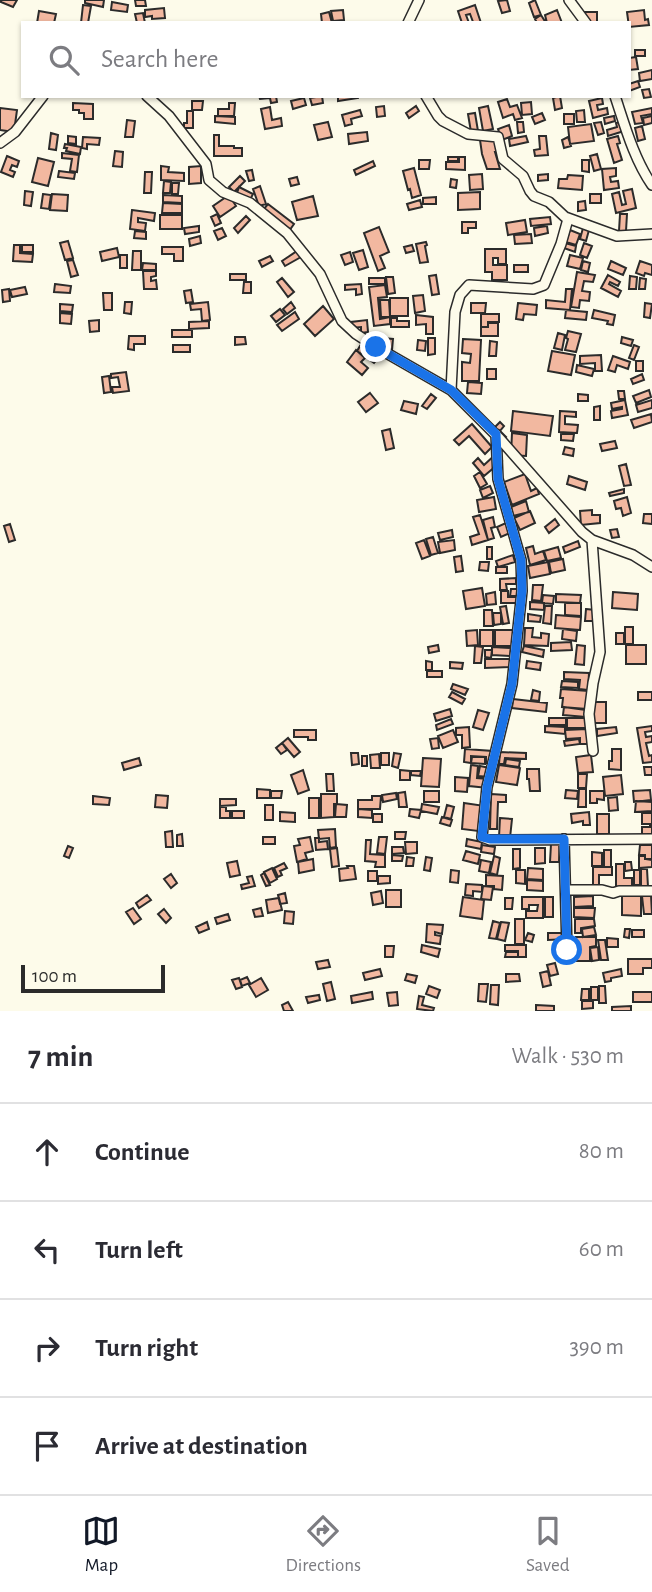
<!DOCTYPE html>
<html lang="en">
<head>
<meta charset="utf-8">
<style>
  :root { --surface:#fff; --page:#f7f7f7; --text:#2b2b33; --muted:#7c7c81; --line:#e1e1e2; --accent:#111827 }
  body { margin:0; font-family:"Alegreya Sans",sans-serif; background:var(--page); color:var(--text) }
  .scale { position:absolute; left:21px; bottom:18px; width:144px; box-sizing:border-box; padding-left:7px; border:4px solid #2b2b2b; border-top:0; font-size:19px; line-height:24px; white-space:nowrap; color:#2b2b2b; -webkit-text-stroke:5px #fdfbea; paint-order:stroke }
  .stop { position:absolute; width:21px; height:21px; margin:-16px; border:5px solid #1a73e8; border-radius:50%; background:#fff }
  .stop.end { background:#1a73e8; border-color:#fff; box-shadow:0 2px 7px #0008 }
  .list { margin:0; padding:0; list-style:none }
  h2 { display:flex; justify-content:space-between; align-items:center; height:91px; margin:0; padding:0 28px; font-size:30px }
  h2 small { font-size:23px; font-weight:400; color:var(--muted) }
  .list li { display:grid; grid-template-columns:46px 1fr auto; gap:21px; align-items:center; box-sizing:border-box; height:98px; padding:0 28px; border-top:2px solid var(--line) }
  .list b { display:block; font-size:26px; white-space:nowrap }
  .list em { font-size:23px; font-style:normal; color:var(--muted) }
  .icon { flex:none; width:38px; height:38px; fill:none; stroke:currentColor; stroke-width:2; stroke-linecap:round; stroke-linejoin:round }
  .map { position:relative; flex:none; width:652px; height:1011px; overflow:hidden }
  .search { position:absolute; background:var(--surface); box-shadow:0 2px 5px #0004; left:21px; right:21px; top:21px; height:77px; display:flex; align-items:center; gap:18px; box-sizing:border-box; padding:0 24px; border-radius:0px; color:var(--muted); font-size:26px }
  .sheet { height:483px; background:var(--surface) }
  nav { display:flex; justify-content:space-around; align-items:center; box-sizing:border-box; height:98px; border-top:2px solid var(--line); background:var(--surface); font-size:19px; color:var(--muted) }
  nav a { display:grid; justify-items:center; gap:4px }
  nav .on { color:var(--accent) }
  .map>svg:first-child { display:block }
  .building { fill:#f2b8a0; stroke:#2b2b2b; stroke-width:2 }
  .lines { fill:none; stroke-linecap:round; stroke-linejoin:round }
  .street-casing { stroke:#2b2b2b; stroke-width:12 }
  .street { stroke:#fdfbea; stroke-width:9 }
  .route { stroke:#1a73e8; stroke-width:9 }
</style>
</head>
<body>
<div class="map">
<svg width="652" height="1011" viewBox="0 0 652 1011">
  <rect width="100%" height="100%" fill="#fdfbea"/>
  <path class="building" d="M1,0H17L13,7L1,2Z
    M85,0H104L103,7L85,3Z
    M135,0H145L146,6H136Z
    M507,0L510,11L502,13L498,1Z
    M535,0L541,15L534,17L529,3Z
    M112,2L128,5L127,12L111,10Z
    M83,5L91,6L88,23H81Z
    M475,5L481,23H471L473,22L470,14L466,15L469,23H462L458,11Z
    M164,8L165,18L152,19V16L145,17V10Z
    M343,10L344,20L333,21L331,11Z
    M557,10L562,23H547L545,15Z
    M644,10L645,20L648,19L649,25L629,27L627,12Z
    M39,11L56,14L54,23H37Z
    M329,12L332,23H322L321,14Z
    M585,12H597V23H582L586,21Z
    M143,13L145,23H137L135,14Z
    M541,15L546,23H537L535,19Z
    M635,50H645V56H635Z
    M636,57L638,69L629,70V58Z
    M652,70V79L640,81L639,73Z
    M638,81L640,87L629,91V84Z
    M649,89L651,97L644,98L642,90Z
    M259,96H276L277,102L271,103L270,98L260,99Z
    M322,96L323,103L312,105L310,98Z
    M338,96H358V98L338,101Z
    M560,96L562,108L555,110L553,98Z
    M304,98L306,105L293,109L291,101Z
    M602,98L603,104L597,105L598,110L607,108L608,114L593,118L589,101Z
    M507,99L510,107L517,105L522,118L515,120L513,114L503,118L498,102Z
    M192,101H203L202,110H192Z
    M531,102L532,114L522,115L521,103Z
    M73,103L93,104V119H84V113H79V110H73Z
    M229,103H235L234,116H218V109H229Z
    M384,106L385,116L377,117L376,107Z
    M416,106L419,111L409,118L406,113Z
    M488,106L493,129L483,131L479,108Z
    M270,107L272,120L281,118L282,126L265,129L261,109Z
    M0,108L17,110L14,132L0,130Z
    M652,108V114L641,116L643,123L635,124L632,112Z
    M360,110L362,116L351,119L352,124L345,126L342,115Z
    M584,110L585,122H577L576,111Z
    M187,111H193V128H184V123H187Z
    M475,113L478,131L471,132L468,114Z
    M542,113L545,120L535,124L532,117Z
    M564,114H574V124H564Z
    M215,116L235,117V124L215,122Z
    M614,116L615,121L605,124L604,118Z
    M652,116V123L644,125L643,118Z
    M127,120L135,121L133,137H125Z
    M328,122L332,137L318,140L314,125Z
    M517,122H523L524,132L518,133Z
    M601,122L604,133L598,135L594,123Z
    M621,122L624,131L608,136L607,130L617,127L616,123Z
    M591,124L594,141L570,144L568,127Z
    M509,125L512,136L502,140L498,129Z
    M642,126L645,139L638,141L635,128Z
    M367,132L368,141L349,144L348,134Z
    M51,133L58,135L56,150L49,149Z
    M214,135H219V146H234V148H242V156H214Z
    M68,136L76,137V144L68,143Z
    M526,136L528,142L510,146L509,139Z
    M539,136H546L548,155L535,156L534,150L540,149Z
    M618,136L620,143L617,144L622,160L614,163L607,139Z
    M83,137L100,138L99,145L87,144V149L82,148Z
    M568,137L571,146L564,148L562,140Z
    M480,140H497V152H495L500,169H487L482,154Z
    M65,144L81,147L80,154L66,151L67,148H64Z
    M115,151L123,152L122,167L113,166Z
    M62,153L79,155L77,172L70,171L72,159L62,158Z
    M597,154L601,169L594,171L590,156Z
    M7,156L19,161L17,167L12,165L10,170L15,172L13,177L1,172Z
    M448,157H458V161H448Z
    M459,157H465V170L446,169V162H459Z
    M38,158L54,162L48,186L32,182Z
    M419,160H430L429,169H419Z
    M582,160H589V172L582,171Z
    M373,161L375,166L356,175L354,170Z
    M161,166L169,167L168,172L184,173V181L161,180Z
    M201,166V183L189,184V167Z
    M414,168L421,195L412,198L410,189L408,190L403,171Z
    M616,168V176L610,177L611,182L618,181L619,188L604,190L602,169Z
    M252,170L254,180L249,181L246,171Z
    M59,171L75,173L74,179L58,177Z
    M145,172H152L151,193H144Z
    M482,174L483,189L470,190L469,175Z
    M548,174V180L538,181V175Z
    M568,175L583,176L582,190L558,188L559,179H567Z
    M240,176L245,181L234,192L229,187Z
    M297,177L299,184L291,186L289,179Z
    M451,179L457,180L456,188L450,187Z
    M164,181L171,182L170,193H163Z
    M172,183H179L178,194H172Z
    M260,186L266,204L259,206L253,189Z
    M239,187L253,194L250,200L237,193Z
    M632,189L636,208L616,213L612,194L619,192L622,205L626,204L623,191Z
    M25,191L33,192L31,206L24,205Z
    M480,192V209L458,210V193Z
    M43,194L51,195L49,209L41,208Z
    M52,194L68,195L67,211L50,210Z
    M590,194H601V203H590Z
    M163,195L182,196V203L163,202Z
    M229,195L236,206L220,217L213,206Z
    M313,196L318,216L297,220L292,202Z
    M436,197V204H423V198Z
    M420,200L422,207L409,210L407,204Z
    M585,201L586,210L578,211V202Z
    M163,203L182,204V213H162Z
    M268,204L294,224L289,231L263,210Z
    M132,210L155,213L154,221L138,218V222L146,223L145,231L130,229Z
    M217,214L221,223L215,226L211,217Z
    M620,214H627L626,231H619Z
    M160,215H182V229H160Z
    M246,216L250,220L238,233L234,228Z
    M550,217L551,224L531,226L530,219Z
    M525,220L527,232L508,235L506,223Z
    M462,222H476V228H468V233H462Z
    M199,226V232L185,234L184,228Z
    M547,226L548,233L535,236L534,228Z
    M379,227L389,252L380,256L385,268L378,271L364,233Z
    M222,228L226,236L218,240L214,231Z
    M583,228L589,230L586,241L580,239Z
    M570,230L580,234L576,245L566,242Z
    M135,231L146,232V239L134,238Z
    M531,234L532,243L515,244L514,235Z
    M200,236L201,243L190,246L189,239Z
    M68,241L73,258L65,260L60,243Z
    M426,242L427,245L425,246L428,262L420,263L416,244Z
    M565,243L576,246L575,252L564,248Z
    M584,243L592,246L587,258L580,255Z
    M14,245H20V253L33,254L32,262L13,261Z
    M22,245H33V252H22Z
    M412,245L414,251L406,253L404,247Z
    M162,247H183V261H174V254H162Z
    M117,248L119,257L102,261L100,252Z
    M485,249H506V264H498V258H493V265H507V280H492V272H485Z
    M363,250L368,267L359,270L353,253Z
    M133,251H141V270H132Z
    M297,251L301,257L285,266L282,261Z
    M350,252L353,262L345,265L341,255Z
    M120,255H127V268H120Z
    M570,255L583,258L580,269L567,266Z
    M270,256L273,261L262,267L259,261Z
    M73,260L78,275L71,277L67,261Z
    M583,261L590,263L588,272L581,270Z
    M611,261L626,268L623,275L608,269Z
    M640,261L652,265V275L645,273L644,276L636,273Z
    M143,263L156,264V270H142Z
    M514,265H528V272H514Z
    M143,271H156V276L151,277V281L156,280L157,289H144Z
    M577,272L595,275L593,282L584,281L582,291L590,292L589,301L580,300L579,308L571,307Z
    M230,274H246V280H230Z
    M436,275L439,294L432,295L429,276Z
    M608,275L620,282L618,286L610,282L609,284L621,291L618,297L601,288Z
    M630,276L637,277L636,289H629Z
    M386,277H393L395,293L388,294Z
    M282,278L294,292L288,297L277,282Z
    M369,278H385V284H369Z
    M640,278L646,279L645,289H639Z
    M244,282H251V293H243Z
    M55,284L71,286L70,293L54,292Z
    M361,284L362,294L356,295V289L345,290V285Z
    M385,285L387,297L378,298L380,319L390,317V324L374,326L369,287Z
    M25,287L27,294L12,297L10,290Z
    M9,289L10,301L3,302L2,290Z
    M566,289H572L570,310L546,308V300L565,302Z
    M191,290L193,302L186,303L184,291Z
    M103,293H112V310H104Z
    M423,295L425,311L415,313L413,296Z
    M390,298H408V316H390Z
    M380,300H389L390,317H381Z
    M125,302H132L131,314L124,313Z
    M208,302L210,320L202,321L201,309L191,310L190,304Z
    M291,302L295,308L287,314L283,309Z
    M471,303H486L485,313H471Z
    M518,303L537,305L536,315L524,314L523,320L516,319Z
    M645,303L652,304L650,318L644,317Z
    M60,304L73,305L72,312L60,311Z
    M323,306L334,319L315,336L304,324Z
    M280,309L285,315L276,322L271,316Z
    M566,310L587,312L586,320L565,318Z
    M594,310L615,315L613,325L607,324L608,321L592,318Z
    M295,312L299,319L282,331L277,325Z
    M60,313L72,314L71,324L60,323Z
    M481,314H499V322H488V327H481Z
    M416,315L433,317V334H426V324L416,325Z
    M391,318H397V321H409V327H391Z
    M99,320V331L90,332L89,321Z
    M367,320L368,332L361,333V327L351,328V322Z
    M209,321V328L189,329V322Z
    M488,323H498V336H481V327H488Z
    M172,330H192V337H172Z
    M568,331L581,334L576,352L565,350L568,339L566,338Z
    M558,333L565,335L562,350L554,348Z
    M129,336H145V344H134V350L128,349Z
    M235,337H245L246,344L235,345Z
    M622,337L633,340L631,346L621,343Z
    M382,338L393,339L392,350L381,349Z
    M428,338H435V354L428,355Z
    M463,339L481,340L479,381H462V362L470,363L471,354L462,353Z
    M418,340L426,341L425,351L417,350Z
    M490,341L497,342L496,356H489Z
    M173,345H190V352H173Z
    M634,345L639,347L634,360L629,358Z
    M360,346L378,358L374,363L357,351Z
    M356,350L365,358L361,362L368,368L362,375L347,362Z
    M552,351L575,355L571,375L548,371Z
    M601,355L602,371H595V363L580,364V356Z
    M613,356L630,362L628,369L617,365L615,372L608,370Z
    M636,361H643V371H636Z
    M577,365L594,369L592,376L576,372Z
    M487,369H496V379H487Z
    M126,372L129,391L113,393L112,387H120L118,377L111,378V374Z
    M642,374L644,380L633,384L631,379Z
    M109,376L111,392L104,393L102,377Z
    M468,382L482,383L481,394L467,393Z
    M649,390L651,397L636,403L633,396Z
    M618,391H624L625,399H619Z
    M370,393L378,403L366,412L358,402Z
    M431,394L436,398L427,409L422,406Z
    M578,394L588,395V401H578Z
    M625,400L628,415L612,418L611,411L622,409V407L612,409L611,403Z
    M652,400V408L638,412L636,405Z
    M404,401L418,404L416,414L401,410Z
    M600,406V420H594V407Z
    M513,411L553,416L550,436L511,431Z
    M560,411L576,412V417L565,416V424L578,425L577,433L559,432Z
    M651,414L652,422L634,428L631,420Z
    M500,422L504,426L500,431L506,437L500,442L490,432Z
    M472,424L492,447L485,454L469,436L459,445L454,440Z
    M390,429L394,448L386,450L382,431Z
    M512,433L527,435L526,456L511,455Z
    M561,434H574L573,441L561,440Z
    M615,441L617,448L602,451L600,444Z
    M565,447L574,449L573,456L563,454Z
    M496,454L502,461L484,476L473,463L478,458L484,465Z
    M626,464L631,485L624,486L619,466Z
    M480,472L487,484L480,488L474,476Z
    M525,474L531,491L537,488L539,494L512,505L504,482Z
    M569,476L587,482L585,490L567,484Z
    M490,486L493,493L483,498L480,490Z
    M624,489V493L610,496L609,493Z
    M494,497L496,509L479,512L477,500Z
    M627,497L631,513L623,516L621,508L616,509L614,501Z
    M526,501L529,512L513,516L511,507Z
    M592,510V515H600V523L581,525L580,511Z
    M530,511L535,523L520,530L514,518Z
    M644,514H652V524L643,523Z
    M480,515L488,540L472,545L470,537L479,534L473,517Z
    M493,517L495,527L491,528L494,538L488,540L483,520Z
    M555,519L559,525L549,533L545,527Z
    M508,522L512,532L501,537L497,527Z
    M10,524L15,540L9,542L4,526Z
    M617,529L619,537L612,538L610,530Z
    M452,530L453,537L440,540L438,533Z
    M433,537L438,553L431,555L426,539Z
    M424,540L430,556L422,559L416,543Z
    M454,540L455,550L440,553L438,542Z
    M578,541L580,547L565,553L563,547Z
    M533,546L535,554L543,551L546,560L530,565L526,548Z
    M487,547H492V559H487Z
    M558,547L561,558L547,561L544,551Z
    M513,555L515,562L498,567L496,561Z
    M461,556L463,571L456,572L454,557Z
    M563,559L565,570L551,573L549,562Z
    M480,562H489L488,571L479,570Z
    M548,562L550,574L530,578L528,566Z
    M496,567H507V573H496Z
    M516,578V584H506L507,590H500V579Z
    M533,585H543L541,601L532,600Z
    M482,588L485,606L466,609L463,591Z
    M511,589H520V596H510Z
    M501,591H508V597H518V603H501Z
    M495,592L496,604L487,605L486,594Z
    M613,592L638,594L637,610L612,608Z
    M556,594L581,595L580,603L556,602Z
    M543,595L554,596L553,604L542,603Z
    M530,602L544,603V610L530,609Z
    M565,603H581V616L565,615Z
    M506,606L509,623L503,624L500,607Z
    M545,606H552L551,624L543,623Z
    M586,609L595,610L594,621H585Z
    M484,610H492L493,626H484Z
    M493,613H501V624L494,625Z
    M528,614L541,616L540,622L528,621Z
    M556,615L581,617L580,630L555,628Z
    M625,627H633V644H625Z
    M525,628H533L532,637L541,638V633L549,634L548,646L524,645Z
    M563,629L577,631L576,641L562,639Z
    M477,630L478,645L467,646L466,631Z
    M480,630H493V646H480Z
    M495,630H516V646H495Z
    M616,633H624V644H616Z
    M571,642L572,650L551,651V643Z
    M438,645L439,651L429,653L428,647Z
    M577,645L585,646L584,665L575,664Z
    M626,645H646V664H626Z
    M475,646L483,647L481,663H474Z
    M524,646L544,650L543,657L522,652Z
    M492,647L511,648L510,656L492,655Z
    M485,650H492L491,658L485,657Z
    M485,659H510V667L485,668Z
    M426,661L432,662V670H426Z
    M527,661L541,663L540,670L526,668Z
    M450,662L463,663L462,669L450,668Z
    M427,671H442V677H427Z
    M564,672L589,673L588,690L579,689L580,680L564,679Z
    M562,681L578,682V688L561,687Z
    M453,684L468,689L465,695L451,689Z
    M561,689L589,691L587,709L562,707L563,698H560Z
    M533,690L540,692L539,701L531,700Z
    M452,692L465,699L462,704L449,697Z
    M638,692H652V700H638Z
    M513,699L547,703L546,712L512,708Z
    M591,702H606V723H591Z
    M564,707L586,710V717L563,715Z
    M450,709L452,716L436,721L434,714Z
    M478,710L489,713L483,730L473,727Z
    M549,718H566V725H549Z
    M567,718H586V728H567Z
    M451,719L453,724L437,730L436,725Z
    M545,726L565,727V734L545,732Z
    M652,726V731L645,732L646,737L652,736V742L646,743L649,756L652,755V762L643,763L637,728Z
    M469,727L470,747L462,748V735H456V728Z
    M616,727L617,733L597,736V729Z
    M587,729L588,744H580V738L566,739L565,730Z
    M294,730H316V740H308V737H294Z
    M453,730L458,742L443,748L438,736Z
    M288,738L300,752L294,757L282,743Z
    M438,738L439,748L432,749L430,739Z
    M579,739L580,744L565,746L564,741Z
    M282,743L287,750L281,754L276,748Z
    M465,749L493,751L492,763H486V757L471,756V763L464,762Z
    M612,749H621V770L609,769V761H612Z
    M500,752L526,753V759L505,758L504,764H499Z
    M351,753H358L359,764L352,765Z
    M381,753H389V765H381Z
    M394,753L401,754L398,768L392,766Z
    M379,754L380,768H371L370,755Z
    M591,755L593,772L578,773L576,757Z
    M362,756H367V766H362Z
    M472,757H485V764L471,763Z
    M139,758L141,765L124,770L122,763Z
    M423,758L441,759L439,787L421,786Z
    M506,759L520,761L519,767L505,765Z
    M471,765L478,766L477,778L489,779L488,788L469,786Z
    M499,765L520,768L517,785L496,782Z
    M480,766L490,768L489,777L478,776Z
    M644,767H652V775H645Z
    M527,769H539L540,791H530L529,779H527Z
    M303,770L309,790L298,794L291,775Z
    M400,770L410,771V780H400Z
    M411,771H421L420,776L411,775Z
    M326,774H333L334,791H327Z
    M578,774H587L586,788H578Z
    M621,775L623,794L605,796L603,777Z
    M455,777L468,778L467,792L455,791Z
    M257,789L270,790V798H257Z
    M579,789H586V807H578Z
    M566,790L578,791L577,799L565,798Z
    M650,790L651,800L634,802L633,791Z
    M271,791H282L281,798H271Z
    M424,791H439V802H424Z
    M590,791H604V800L597,799V803H590Z
    M405,792L407,807H399L398,793Z
    M396,793L397,799L383,802L382,795Z
    M321,794H337V804H334V817L321,818Z
    M491,794L506,795V802H498L497,829H490Z
    M156,795L168,796L167,808L155,807Z
    M93,796L110,798L109,805L93,804Z
    M372,796H381L380,809H358V800H372Z
    M617,797L618,810L609,811L608,798Z
    M309,798H319V818H309Z
    M220,799H236V805L220,806Z
    M636,801L652,802V811L635,812Z
    M464,803L485,806V814L480,813L478,831L462,829Z
    M336,804L347,805L346,817H335Z
    M422,804L439,807L437,814L421,811Z
    M265,805H273V820H265Z
    M447,805L454,807L451,819L444,817Z
    M220,807H226V811H230V818H220Z
    M358,809L372,810V818L358,817Z
    M410,809L421,810L419,818L409,816Z
    M232,811H244V818H232Z
    M280,812L295,813V822L280,821Z
    M589,812L590,825H583V821L572,823L571,814Z
    M642,813H652V835H642V827H650V824H642Z
    M373,814H382V822H373Z
    M597,814H609V834H597Z
    M442,817L452,820L450,826L440,823Z
    M500,818L512,819L510,838L499,837Z
    M335,829L336,847L330,848L329,838L319,839L318,830Z
    M172,831L173,847H166L165,832Z
    M395,832H406L405,839H395Z
    M182,834L183,846H177V835Z
    M263,837H275V844H263Z
    M310,837L313,851L305,853L307,859L297,862L294,846L300,845L298,839Z
    M379,837H387L385,854L377,853Z
    M315,838H319V842L327,841L328,849L316,850Z
    M467,839L482,842L481,849L466,846Z
    M366,840H371L370,854L385,855V867H375L376,862L365,861Z
    M405,842H417V853L406,854Z
    M551,844H560L559,862H550Z
    M482,845L495,847L494,854L481,852Z
    M640,845H652V859H645V855H639Z
    M68,846L73,848L69,858L64,856Z
    M392,847H403L404,853L392,854Z
    M337,848L339,866L332,867L330,849Z
    M535,848H545V863L535,864Z
    M513,849H520V868L513,869Z
    M604,850H611V867H604Z
    M466,851L480,855L478,864L463,860Z
    M592,852L602,853V866H592Z
    M392,855L403,856L402,861H392Z
    M494,856L500,858L497,875L490,873Z
    M639,856H645V859L652,860V867L639,868Z
    M407,857L414,858L413,866H406Z
    M426,857L432,858L430,871L424,870Z
    M313,859L314,870L299,873L298,862Z
    M481,860L491,862L489,873L479,871Z
    M237,861L240,875L230,877L227,863Z
    M625,862H631L632,870L625,871Z
    M284,863L287,868L280,871L282,875L278,877L274,868Z
    M616,864H624V878H632V888H616Z
    M347,866H354L356,879L340,881L339,869L348,868Z
    M593,867H612V875H599V885H593Z
    M272,868L277,879L270,883L264,872Z
    M528,868L543,869V880L527,879Z
    M641,869H647L648,887H641Z
    M451,870L459,871L458,883L450,882Z
    M516,870H525V884L516,883Z
    M634,870H640V885H634Z
    M368,871H377V881H368Z
    M264,873L270,885L266,886L261,875Z
    M171,874L177,883L171,888L164,879Z
    M486,875L503,876L502,890L494,889V886H486Z
    M252,876L255,886L242,889L241,885L249,883L247,877Z
    M378,876H390V883L378,884Z
    M527,880L543,881V891L527,890Z
    M466,884L482,885V892L473,891V896L465,895Z
    M483,886L493,887L491,900L481,899Z
    M386,890H401V907H386Z
    M381,891L383,903L373,905L371,893Z
    M285,893L287,903L280,904L278,895Z
    M622,894L641,895V916L622,915Z
    M147,895L151,900L139,908L136,903Z
    M651,895L652,914H644L642,896Z
    M593,896V906L574,907V897Z
    M463,897L484,900L482,919L460,916Z
    M522,897H543V918H526V911H537L538,905H529V909H522Z
    M545,897H553V917H545Z
    M279,898L282,910L268,913L266,900Z
    M505,898H513L512,909H505Z
    M133,908L141,919L134,924L126,912Z
    M261,908L263,916L255,917L253,910Z
    M574,908H595L594,918L574,917Z
    M164,909L171,918L166,923L158,914Z
    M285,911L294,912L293,924L284,923Z
    M228,914L230,920L217,924L215,918Z
    M515,919H524V944H515Z
    M575,919H594L595,926L581,928V933H575Z
    M493,921L500,923L496,939L489,938Z
    M207,922L209,929L199,933L196,927Z
    M501,922L509,923L505,941L497,939Z
    M427,924L443,925L442,934L435,932V935L441,936L440,944L426,942Z
    M594,927L596,935L583,937L582,929Z
    M625,929H630L629,938L624,937Z
    M632,930H644V937H632Z
    M528,933L534,935L532,942L525,940Z
    M548,933H567V939L548,940Z
    M576,937H596V946L590,947V961H577Z
    M607,938L618,939V947H607Z
    M598,940H605L608,960H601Z
    M422,945L440,949L438,957L421,952Z
    M505,945H526V957H518V951H505Z
    M385,946H394L393,957H385Z
    M598,947L599,960L592,961L590,948Z
    M506,952H518V957H505Z
    M628,959H652V968H643V974H628Z
    M328,960L330,967L318,969L316,962Z
    M555,963L558,974L550,976L547,965Z
    M380,969L382,976L365,980L363,973Z
    M621,969L622,976L611,978V981L605,982L603,973Z
    M548,971L551,985L543,987L540,973Z
    M407,974L417,976L415,983L405,980Z
    M506,974H519L520,981L506,982Z
    M247,977L250,983L242,986L240,980Z
    M239,978L242,987L236,989L232,980Z
    M261,978L268,990L256,997L249,985Z
    M331,982L335,999L327,1001L323,984Z
    M479,984H488L486,1002L478,1001Z
    M491,985H499L498,1005L490,1004Z
    M429,986L440,990L437,998L426,994Z
    M599,986H605L606,1003H599Z
    M591,987H598V1000H591Z
    M582,989H589V1000H581Z
    M372,992L373,999L352,1003L351,996Z
    M397,992L398,1005L389,1006L387,993Z
    M633,992H652V1002H633Z
    M319,995L320,1000L308,1003L306,997Z
    M419,996L424,997L422,1005L434,1008L433,1011L417,1009Z
    M582,1001H593V1008L582,1009Z
    M288,1002L293,1011H284L282,1005Z
    M536,1005L554,1006V1011H536Z
    M631,1006V1011H612V1007Z"/>
  <g class="lines">
    <defs>
      <path id="street" d="M569,0L586,23
        M408,23L419,0
        M147,96L169,116L206,164L209,180L223,192L250,203L287,233L320,274L342,321L356,334L376,347L451,390L500,439L582,532L592,540L633,555L652,567
        M426,96L438,116L443,121L468,134L498,137L503,159L523,176L530,191L534,196L549,202L565,217L617,236L652,234
        M615,96C625,126 634,159 652,185
        M0,143L15,132L43,96
        M451,390L455,312L460,295L469,285L533,289L544,285L561,244L568,219
        M496,434L498,479L521,560L522,591L512,684L487,787L482,837L490,840L652,839
        M592,540L600,652L593,683L589,714L593,751
        M564,839L567,950
        M566,890H602L613,893L619,891H652"/>
    </defs>
    <use href="#street" class="street-casing"/>
    <use href="#street" class="street"/>
  </g>
  <g class="lines">
    <path class="route" d="M376,347L451,390L496,434L498,479L521,560L522,591L512,684L487,787L482,837L490,839H564L567,950"/>
  </g>
</svg>
<div class="scale">100 m</div>
<div class="stop" style="left:567px;top:950px"></div>
<div class="stop end" style="left:376px;top:347px"></div>
<div class="search"><svg class="icon" aria-label="search" viewBox="0 0 24 24"><circle cx="10" cy="10" r="6"/><path d="M15 15l6 6"/></svg>Search here</div>
</div>
<section class="sheet">
<h2>7 min<small>Walk · 530 m</small></h2>
<ul class="list">
<li><svg class="icon" aria-label="ahead" viewBox="0 0 24 24"><path d="M12 20V5M6 11l6-6 6 6"/></svg><div><b>Continue</b></div><em>80 m</em></li>
<li><svg class="icon" aria-label="left" viewBox="0 0 24 24"><path d="M17 20v-9H6M10 6l-5 5 5 5"/></svg><div><b>Turn left</b></div><em>60 m</em></li>
<li><svg class="icon" aria-label="right" viewBox="0 0 24 24"><path d="M7 20v-9h11M14 6l5 5-5 5"/></svg><div><b>Turn right</b></div><em>390 m</em></li>
<li><svg class="icon" aria-label="arrive" viewBox="0 0 24 24"><path d="M6 21V4h12l-3 4 3 4H6"/></svg><div><b>Arrive at destination</b></div></li>
</ul>
</section>
<nav>
<a class="on"><svg class="icon" aria-label="map" viewBox="0 0 24 24"><path d="M3 6l6-2 6 2 6-2v14l-6 2-6-2-6 2zM9 4v14M15 6v14"/></svg>Map</a>
<a><svg class="icon" aria-label="directions" viewBox="0 0 24 24"><path d="M12 3l9 9-9 9-9-9zM9 14v-3h6M13 9l2 2-2 2"/></svg>Directions</a>
<a><svg class="icon" aria-label="saved" viewBox="0 0 24 24"><path d="M7 4h10v16l-5-4-5 4z"/></svg>Saved</a>
</nav>
</body>
</html>
